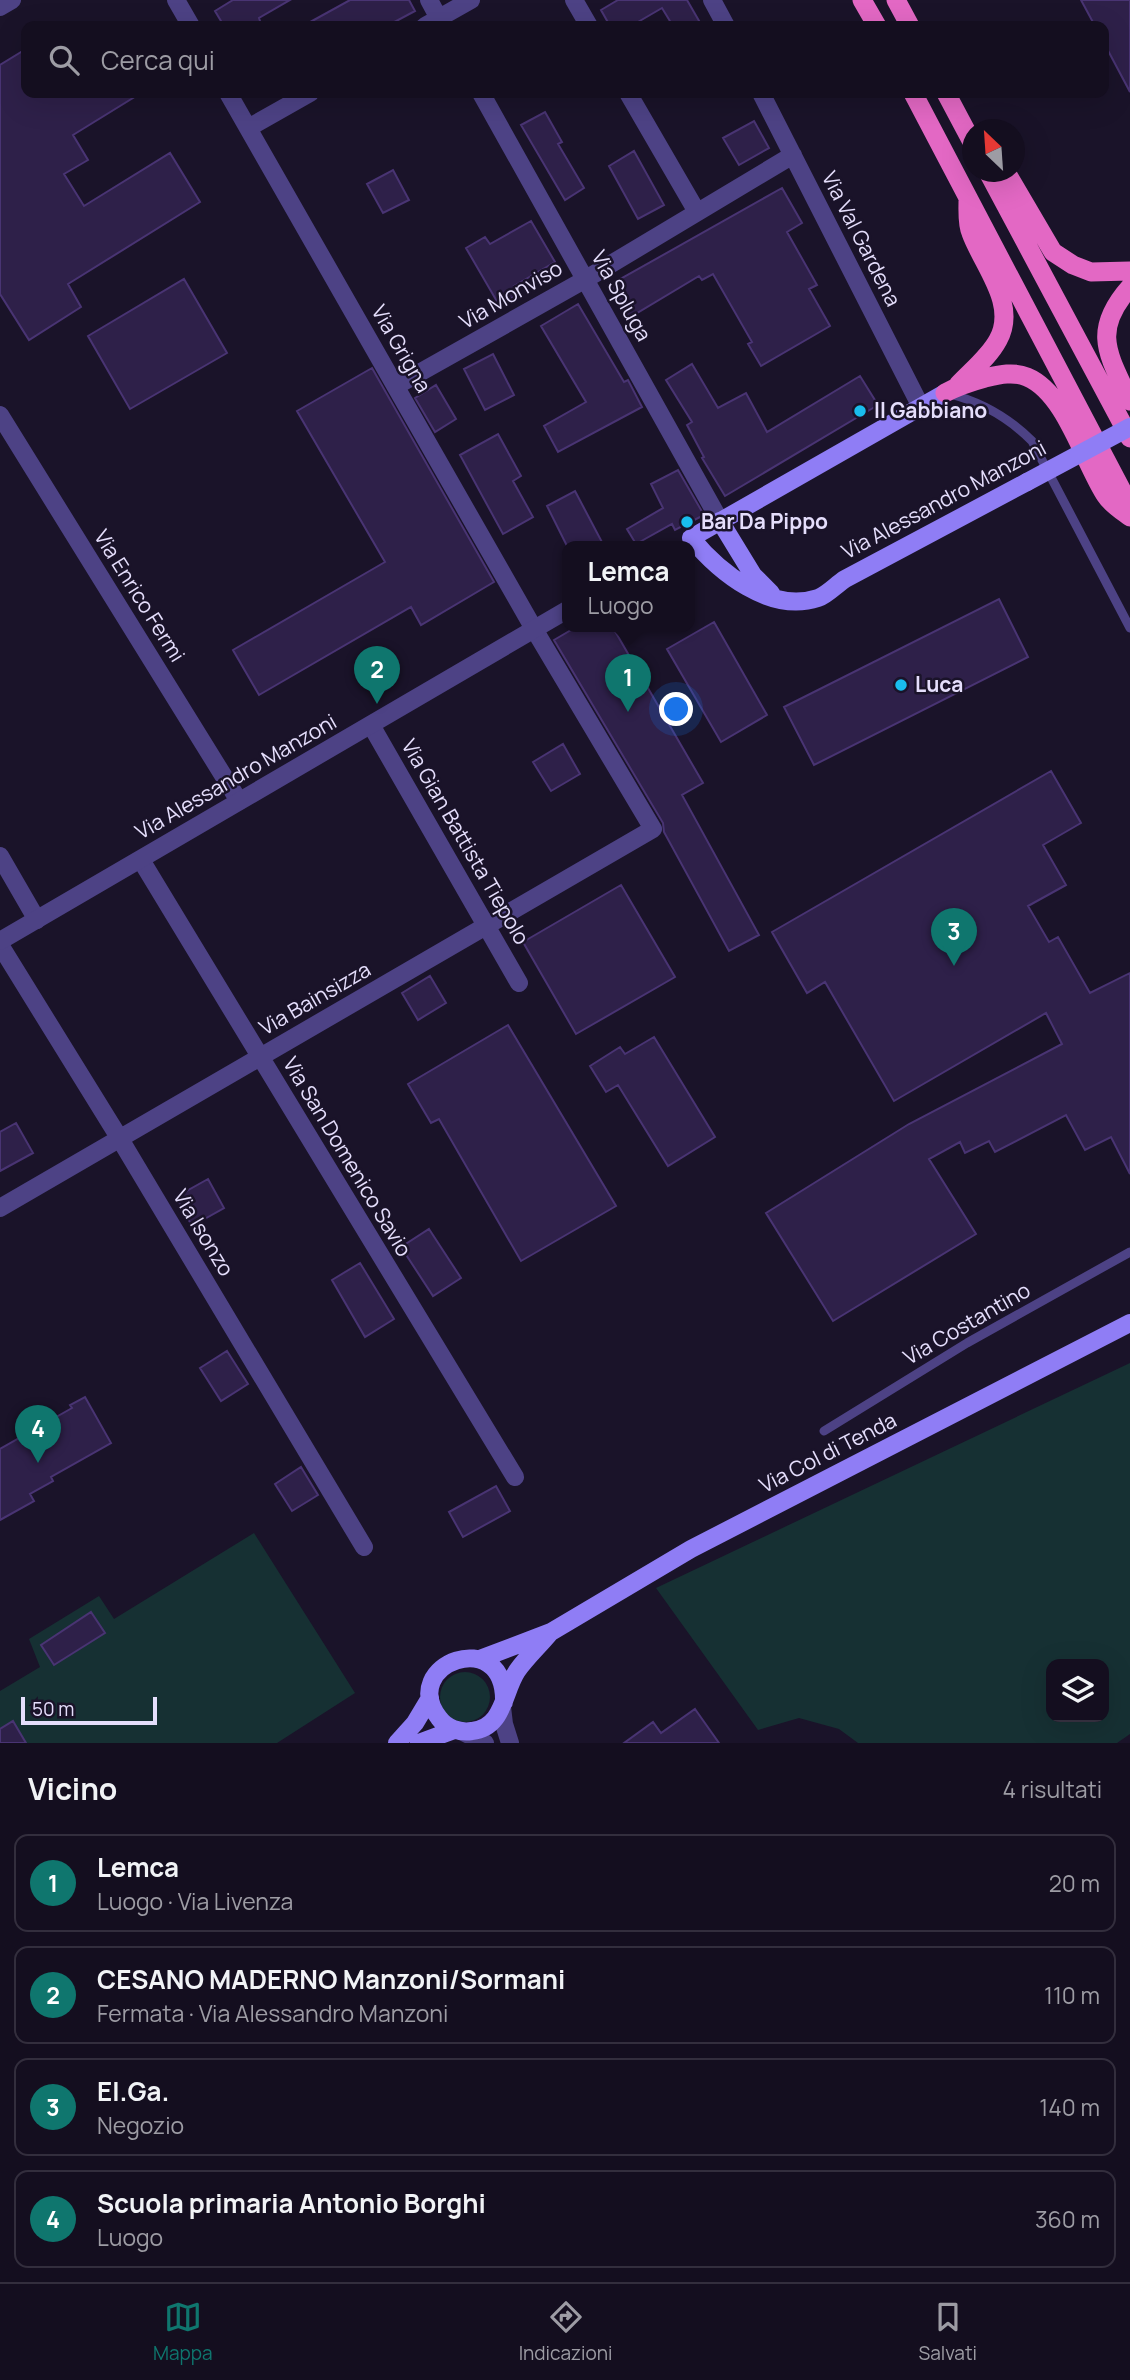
<!DOCTYPE html>
<html lang="it">
<head>
<meta charset="utf-8">
<style>
  :root { --surface:#140e1f; --page:#1d1728; --text:#f1f3f6; --muted:#9d9ca4; --line:#332e3d; --accent:#0f766e }
  body { margin:0; font-family:Manrope,sans-serif; background:var(--page); color:var(--text) }
  .controls { position:absolute; right:21px; bottom:21px; display:grid; overflow:hidden; border-radius:14px; box-shadow:0 7px 28px #0002 }
  .controls button { width:63px; height:63px; display:grid; place-items:center; padding:0; border:0; border-bottom:2px solid var(--line); background:var(--surface); color:var(--text); font:35px sans-serif }
  .compass { position:absolute; left:962px; top:119px; width:63px; height:63px; border-radius:50%; background:var(--surface); box-shadow:0 7px 28px #0002; rotate:335deg }
  .scale { position:absolute; left:21px; bottom:18px; width:136px; box-sizing:border-box; padding-left:7px; border:4px solid #e5defc; border-top:0; font-size:19px; line-height:24px; white-space:nowrap; color:#e5defc; -webkit-text-stroke:5px #1a1329; paint-order:stroke }
  .you { position:absolute; left:677px; top:710px; width:24px; height:24px; margin:-18px; border:5px solid #fff; border-radius:50%; background:#1a73e8; box-shadow:0 0 0 10px #1a73e833 }
  .badge { display:grid; place-items:center; width:46px; height:46px; border-radius:50%; background:var(--accent); color:#fff; font-size:23px; font-weight:700 }
  .pin { position:absolute; translate:-50% -58px; filter:drop-shadow(0 2px 4px #0008) }
  .pin::after { content:''; position:absolute; top:37px; width:24px; height:21px; background:inherit; clip-path:polygon(0 0,100% 0,50% 100%) }
  .popup { position:absolute; left:562px; top:541px; width:133px; height:91px; box-sizing:border-box; display:grid; place-content:center; border-radius:14px; background:var(--surface); filter:drop-shadow(0 2px 5px #0005); font-size:23px; white-space:nowrap; color:var(--muted) }
  .popup b { font-size:26px; color:var(--text) }
  .popup::after { content:''; position:absolute; left:50%; top:100%; margin-left:-14px; border:14px solid transparent; border-top-color:var(--surface) }
  .list { margin:0; padding:0; list-style:none }
  h2 { display:flex; justify-content:space-between; align-items:center; height:91px; margin:0; padding:0 28px; font-size:30px }
  h2 small { font-size:23px; font-weight:400; color:var(--muted) }
  .list li { display:grid; grid-template-columns:46px 1fr auto; gap:21px; align-items:center; box-sizing:border-box; height:98px; margin:0 14px 14px; padding:0 14px; border:2px solid var(--line); border-radius:14px }
  .list b { display:block; font-size:26px; white-space:nowrap }
  .list p { margin:0; font-size:23px; white-space:nowrap; color:var(--muted) }
  .list em { font-size:23px; font-style:normal; color:var(--muted) }
  .icon { flex:none; width:38px; height:38px; fill:none; stroke:currentColor; stroke-width:2; stroke-linecap:round; stroke-linejoin:round }
  .map { position:relative; flex:none; width:1130px; height:1743px; overflow:hidden }
  .search { position:absolute; background:var(--surface); box-shadow:0 7px 28px #0002; left:21px; right:21px; top:21px; height:77px; display:flex; align-items:center; gap:18px; box-sizing:border-box; padding:0 24px; border-radius:14px; color:var(--muted); font-size:26px }
  .sheet { height:539px; background:var(--surface) }
  nav { display:flex; justify-content:space-around; align-items:center; box-sizing:border-box; height:98px; border-top:2px solid var(--line); background:var(--surface); font-size:19px; color:var(--muted) }
  nav a { display:grid; justify-items:center; gap:4px }
  nav .on { color:var(--accent) }
  .map>svg:first-child { display:block }
  .green { fill:#163033; fill-rule:evenodd }
  .building { fill:#2e2049; stroke:#493473; stroke-width:2 }
  .lines { fill:none; stroke-linecap:round; stroke-linejoin:round }
  .service { stroke:#4d4285; stroke-width:9 }
  .minor { stroke:#4d4285; stroke-width:18 }
  .tertiary { stroke:#4d4285; stroke-width:18 }
  .secondary { stroke:#8f7df5; stroke-width:18 }
  .trunk { stroke:#e368c4; stroke-width:19 }
  .secondary-bridge { stroke:#8f7df5; stroke-width:18 }
  .poi-dot { fill:#19bded; stroke:#1a1329; stroke-width:2.5 }
  .labels { text-anchor:middle; stroke-width:5; stroke-linejoin:round; paint-order:stroke }
  .street-label { font-size:21px; fill:#e5defc; stroke:#1a1329 }
  .poi-label { font-size:21px; font-weight:bold; fill:#e5defc; stroke:#1a1329; text-anchor:start }
</style>
</head>
<body>
<div class="map">
<svg width="1130" height="1743" viewBox="0 0 1130 1743">
  <rect width="100%" height="100%" fill="#1a1329"/>
  <path class="green" d="M1130,1363V1734L1117,1743H858L839,1729L799,1718L758,1730L656,1588ZM1051,1664H1104V1717H1051Z
    M254,1533L355,1693L277,1743H0V1691L40,1667L29,1639L99,1596L114,1619Z
    M440 1697a25 25 0 1 1 50 0a25 25 0 1 1-50 0Z"/>
  <path class="building" d="M233,0H290L259,18L260,21L251,26H224L215,11Z
    M350,0H409L415,11L387,26H303Z
    M618,0H687L702,26H673L662,8L631,26H610L601,10Z
    M1081,0H1130V92L1104,43V26H1095Z
    M26,49V93H141L73,135L88,160L64,174L84,206L170,153L200,202L68,284L81,307L29,340L0,294V65Z
    M545,112L562,142L558,144L584,188L565,200L521,125Z
    M754,121L769,148L739,165L723,138Z
    M634,151L664,205L638,219L609,166Z
    M393,170L409,200L383,213L367,184Z
    M782,188L802,223L787,232L817,285L809,289L830,326L761,366L748,344L752,342L713,274L702,280L699,276L627,319L608,286Z
    M531,221L555,262L514,286L519,294L499,305L466,248L485,237L490,244Z
    M184,279L227,353L130,409L88,336Z
    M578,304L624,382L628,380L642,407L558,452L544,426L586,402L541,326Z
    M493,354L514,395L485,410L464,369Z
    M692,364L718,408L746,393L767,432L860,376L878,405L725,496L702,458L704,457L687,425L692,422L666,380Z
    M372,368L494,582L421,625L411,607L259,695L233,650L385,562L297,411Z
    M436,385L456,419L435,432L415,398Z
    M498,434L521,476L513,481L533,517L503,534L460,455Z
    M678,470L704,515L675,530L672,524L636,544L627,529L663,508L651,484Z
    M575,491L604,546H567L547,506Z
    M999,599L1028,657L814,765L784,707Z
    M714,622L767,715L721,742L667,649Z
    M578,626H612L703,783L682,795L759,935L729,951L664,832L663,823L554,640Z
    M563,744L580,774L551,791L533,762Z
    M1051,771L1081,823L1043,845L1066,885L1028,906L1049,942L1058,937L1090,993L1130,973V1174L1111,1137L1085,1150L1066,1115L995,1152L989,1141L965,1153L960,1142L929,1159L976,1234L833,1321L766,1213L909,1124L1062,1044L1046,1013L894,1101L825,982L807,993L772,932Z
    M621,885L675,977L576,1034L523,942Z
    M430,976L446,1003L418,1020L402,993Z
    M508,1025L616,1206L521,1261L439,1119L431,1123L408,1084Z
    M654,1037L715,1137L668,1166L618,1085L606,1092L590,1066L620,1047L625,1054Z
    M16,1123L33,1153L0,1171V1132Z
    M208,1179L224,1208L192,1226L176,1197Z
    M429,1229L461,1278L433,1296L401,1247Z
    M360,1263L394,1319L365,1337L332,1280Z
    M227,1351L248,1384L221,1401L200,1368Z
    M85,1397L111,1443L51,1477L53,1481L30,1494L34,1501L0,1520V1449L72,1408L70,1405Z
    M301,1467L318,1495L292,1511L275,1484Z
    M496,1486L510,1511L463,1537L449,1512Z
    M91,1612L105,1633L54,1665L41,1645Z
    M695,1709L719,1743H624L653,1722L661,1733Z
    M13,1721L26,1743H0V1729Z"/>
  <g class="lines">
    <path class="service" d="M950,394C981,402 1009,418 1032,441L1130,628
      M824,1431L967,1343L1130,1252"/>
    <path class="minor" d="M176,0L191,26
      M429,0L443,26
      M574,0L589,26
      M712,0L726,26
      M0,7L12,0
      M425,26L471,0
      M481,93L720,521
      M628,93L697,212
      M761,93L921,407
      M248,128L310,93
      M396,386L586,279L793,155
      M0,415L239,801
      M371,725L519,983
      M0,856L37,920
      M141,860L515,1477
      M0,945L120,1139L364,1547
      M0,1208L653,829L534,629L228,93
      M502,1707L504,1724L510,1743
      M463,1732L485,1743"/>
    <path class="tertiary" d="M0,941L567,610"/>
    <path class="secondary" d="M945,393L691,538C719,572 770,614 818,598C827,595 837,584 845,579L1027,482
      M720,521L753,575L771,593
      M480,1659L551,1632L691,1549L1130,1323
      M504,1702C506,1624 397,1664 439,1718C446,1728 459,1733 472,1731C504,1728 503,1692 517,1671C526,1658 539,1646 549,1634
      M397,1743L415,1723L430,1698
      M419,1743L454,1730"/>
    <path class="trunk" d="M862,0L877,26
      M896,0L910,26
      M913,93L1130,506
      M946,93L972,142
      M988,172L1130,438
      M1006,172L1053,252L1073,265L1091,272L1130,271
      M1130,287C1091,331 1108,354 1130,401
      M958,385C971,371 989,357 998,340C1018,304 983,266 971,233C967,224 968,211 968,201
      M945,393C958,386 970,382 985,378C998,375 1013,371 1027,377C1066,393 1084,463 1106,496C1111,504 1122,511 1130,517"/>
    <path class="secondary-bridge" d="M1027,482L1130,427"/>
  </g>
  <g class="poi-dot">
    <circle cx="860" cy="411" r="7"/>
    <circle cx="687" cy="522" r="7"/>
    <circle cx="901" cy="685" r="7"/>
  </g>
  <g class="labels">
    <g class="street-label">
      <text transform="translate(861 239) rotate(63)" y="7">Via Val Gardena</text>
      <text transform="translate(511 295) rotate(-30)" y="7">Via Monviso</text>
      <text transform="translate(621 296) rotate(61)" y="7">Via Spluga</text>
      <text transform="translate(401 349) rotate(60)" y="7">Via Grigna</text>
      <text transform="translate(944 500) rotate(-28)" y="7">Via Alessandro Manzoni</text>
      <text transform="translate(139 596) rotate(58)" y="7">Via Enrico Fermi</text>
      <text transform="translate(236 777) rotate(-30)" y="7">Via Alessandro Manzoni</text>
      <text transform="translate(465 842) rotate(60)" y="7">Via Gian Battista Tiepolo</text>
      <text transform="translate(315 999) rotate(-30)" y="7">Via Bainsizza</text>
      <text transform="translate(347 1157) rotate(59)" y="7">Via San Domenico Savio</text>
      <text transform="translate(203 1233) rotate(59)" y="7">Via Isonzo</text>
      <text transform="translate(967 1324) rotate(-30)" y="7">Via Costantino</text>
      <text transform="translate(828 1453) rotate(-27)" y="7">Via Col di Tenda</text>
    </g>
    <g class="poi-label">
      <text x="874" y="418">Il Gabbiano</text>
      <text x="701" y="529">Bar Da Pippo</text>
      <text x="915" y="692">Luca</text>
    </g>
  </g>
</svg>
<div class="controls">
<button><svg class="icon" aria-label="layers" viewBox="0 0 24 24"><path d="M12 4l9 5-9 5-9-5zM3 14l9 5 9-5"/></svg></button>
</div>
<svg class="compass" viewBox="-18 -18 36 36"><path d="M0-13l5 13h-10z" fill="#e53935"/><path d="M0 13l5-13h-10z" fill="#9d9ca4"/></svg>
<div class="scale">50 m</div>
<div class="you"></div>
<div class="pin badge" style="left:628px;top:712px">1</div>
<div class="popup"><b>Lemca</b>Luogo</div>
<div class="pin badge" style="left:377px;top:704px">2</div>
<div class="pin badge" style="left:954px;top:966px">3</div>
<div class="pin badge" style="left:38px;top:1463px">4</div>
<div class="search"><svg class="icon" aria-label="search" viewBox="0 0 24 24"><circle cx="10" cy="10" r="6"/><path d="M15 15l6 6"/></svg>Cerca qui</div>
</div>
<section class="sheet">
<h2>Vicino<small>4 risultati</small></h2>
<ul class="list">
<li><span class="badge">1</span><div><b>Lemca</b><p>Luogo · Via Livenza</p></div><em>20 m</em></li>
<li><span class="badge">2</span><div><b>CESANO MADERNO Manzoni/Sormani</b><p>Fermata · Via Alessandro Manzoni</p></div><em>110 m</em></li>
<li><span class="badge">3</span><div><b>El.Ga.</b><p>Negozio</p></div><em>140 m</em></li>
<li><span class="badge">4</span><div><b>Scuola primaria Antonio Borghi</b><p>Luogo</p></div><em>360 m</em></li>
</ul>
</section>
<nav>
<a class="on"><svg class="icon" aria-label="map" viewBox="0 0 24 24"><path d="M3 6l6-2 6 2 6-2v14l-6 2-6-2-6 2zM9 4v14M15 6v14"/></svg>Mappa</a>
<a><svg class="icon" aria-label="directions" viewBox="0 0 24 24"><path d="M12 3l9 9-9 9-9-9zM9 14v-3h6M13 9l2 2-2 2"/></svg>Indicazioni</a>
<a><svg class="icon" aria-label="saved" viewBox="0 0 24 24"><path d="M7 4h10v16l-5-4-5 4z"/></svg>Salvati</a>
</nav>
</body>
</html>
